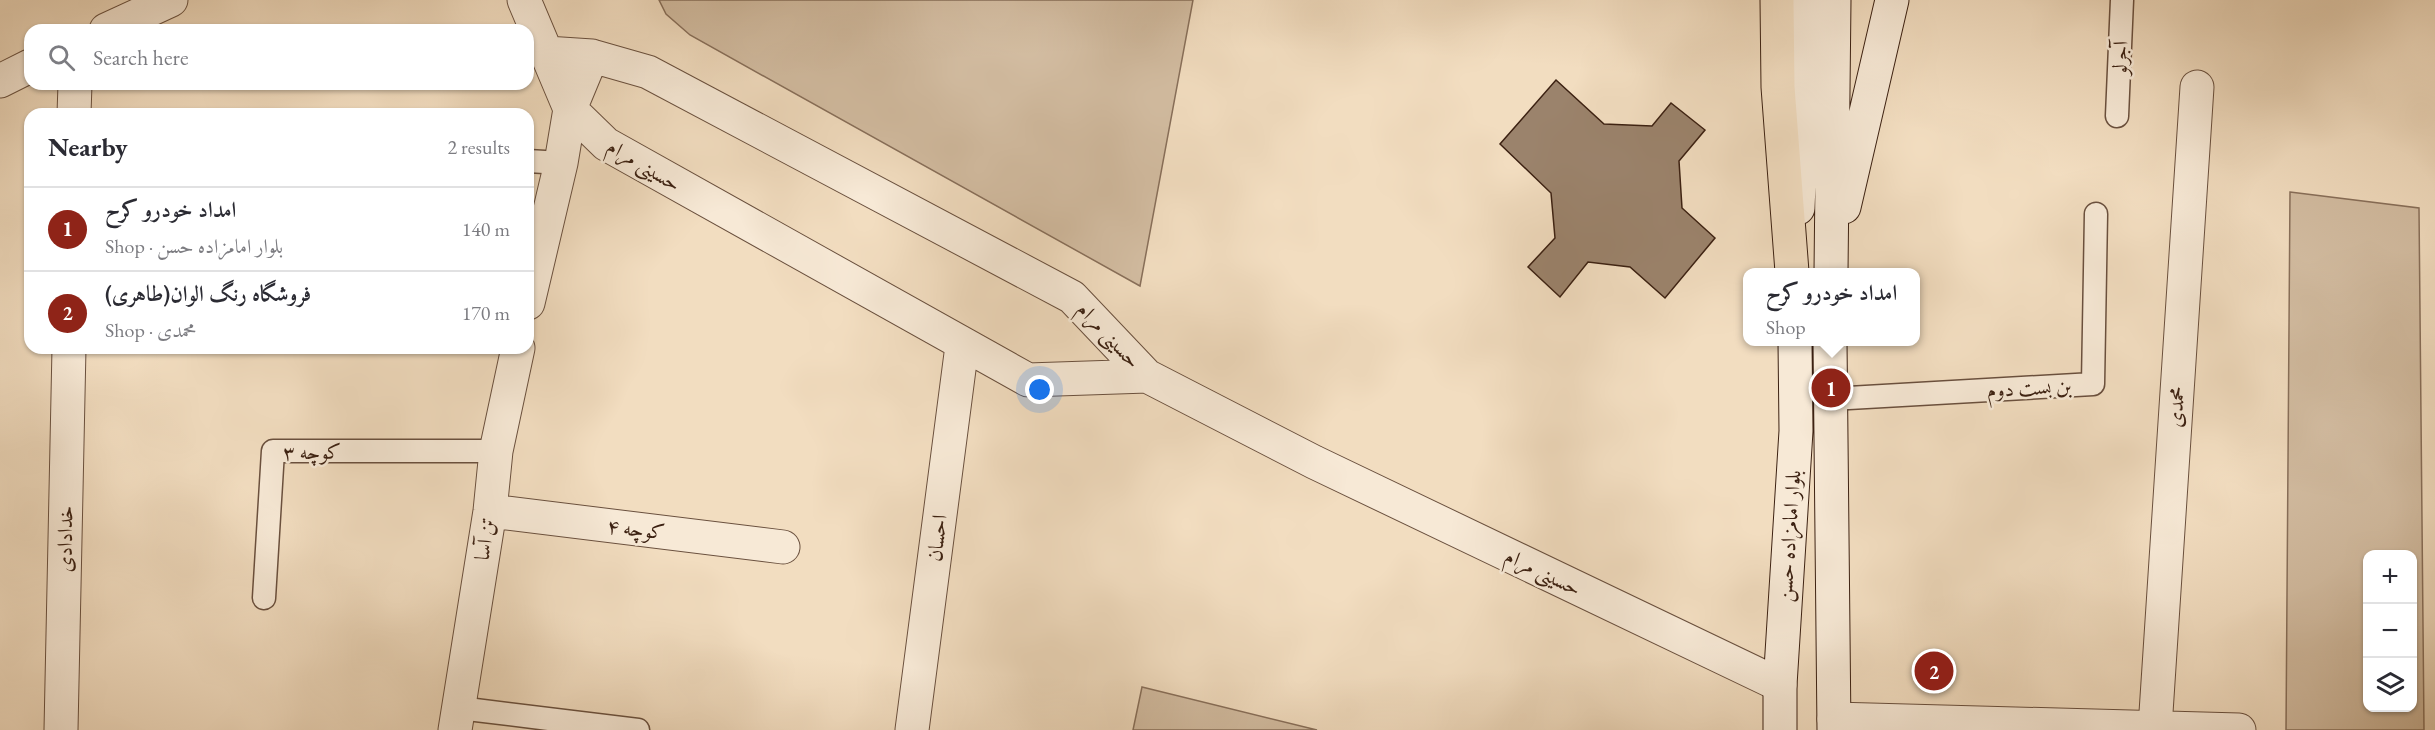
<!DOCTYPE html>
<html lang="en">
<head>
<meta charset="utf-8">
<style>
  :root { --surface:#fff; --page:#f2f2f3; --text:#2b2b33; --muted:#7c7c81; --line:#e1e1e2; --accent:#8f2418 }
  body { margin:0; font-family:"EB Garamond",Amiri,serif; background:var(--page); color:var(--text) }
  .controls { position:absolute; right:18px; bottom:18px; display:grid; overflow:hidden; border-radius:12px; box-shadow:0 2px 4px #0004 }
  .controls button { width:54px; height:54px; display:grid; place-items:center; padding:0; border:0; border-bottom:2px solid var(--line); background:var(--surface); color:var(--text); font:30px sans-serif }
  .you { position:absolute; left:1040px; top:390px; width:21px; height:21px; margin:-15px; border:4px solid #fff; border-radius:50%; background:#1a73e8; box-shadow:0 0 0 9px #1a73e833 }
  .badge { display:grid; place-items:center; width:39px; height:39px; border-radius:50%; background:var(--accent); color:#fff; font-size:20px; font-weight:700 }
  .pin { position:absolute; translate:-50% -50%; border:3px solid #fff; box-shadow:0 2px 6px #0006 }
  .popup { position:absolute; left:1743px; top:268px; width:177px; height:78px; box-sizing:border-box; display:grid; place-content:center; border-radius:12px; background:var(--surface); filter:drop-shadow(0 2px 4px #0005); font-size:20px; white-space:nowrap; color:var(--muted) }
  .popup b { font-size:22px; color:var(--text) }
  .popup::after { content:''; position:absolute; left:50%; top:100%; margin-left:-12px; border:12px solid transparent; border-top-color:var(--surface) }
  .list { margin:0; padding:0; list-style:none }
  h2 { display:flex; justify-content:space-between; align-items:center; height:78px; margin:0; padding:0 24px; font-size:26px }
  h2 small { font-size:20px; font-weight:400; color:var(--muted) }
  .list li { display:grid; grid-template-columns:39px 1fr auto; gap:18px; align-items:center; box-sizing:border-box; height:84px; padding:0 24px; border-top:2px solid var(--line) }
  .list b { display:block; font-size:22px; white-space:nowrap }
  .list p { margin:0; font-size:20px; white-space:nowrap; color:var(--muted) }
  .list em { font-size:20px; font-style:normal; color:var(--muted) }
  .icon { flex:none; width:33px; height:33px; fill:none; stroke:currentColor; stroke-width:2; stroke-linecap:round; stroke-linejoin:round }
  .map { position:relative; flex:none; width:2435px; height:730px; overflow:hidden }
  .search { position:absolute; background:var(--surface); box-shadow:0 2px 4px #0004; left:24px; top:24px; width:510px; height:66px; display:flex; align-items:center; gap:15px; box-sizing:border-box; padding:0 21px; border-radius:18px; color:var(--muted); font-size:22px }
  .panel { position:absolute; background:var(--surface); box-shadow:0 2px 4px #0004; left:24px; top:108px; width:510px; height:246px; border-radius:18px }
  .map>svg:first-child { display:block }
  .green { fill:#d3bda2; stroke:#886f5a; stroke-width:1.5; fill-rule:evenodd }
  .building { fill:#9b836c; stroke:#3c2112; stroke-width:1.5 }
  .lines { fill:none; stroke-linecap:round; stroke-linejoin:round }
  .service-casing { stroke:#6a503e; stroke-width:25 }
  .minor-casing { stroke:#6a503e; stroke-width:35 }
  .secondary-casing { stroke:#3c2112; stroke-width:35 }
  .motorway-casing { stroke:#3c2112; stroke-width:35 }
  .service { stroke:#f7e9d6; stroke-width:22 }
  .minor { stroke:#f7e9d6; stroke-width:33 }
  .secondary { stroke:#f7e9d6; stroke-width:33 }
  .motorway { stroke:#f2ddc0; stroke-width:33 }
  .labels { text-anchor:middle; stroke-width:5; stroke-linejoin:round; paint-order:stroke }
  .street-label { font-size:21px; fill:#3c2112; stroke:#f7e9d6 }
</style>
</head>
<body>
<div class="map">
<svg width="2435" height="730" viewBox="0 0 2435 730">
  <rect width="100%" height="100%" fill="#f2ddc0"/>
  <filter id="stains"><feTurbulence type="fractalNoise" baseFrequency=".00333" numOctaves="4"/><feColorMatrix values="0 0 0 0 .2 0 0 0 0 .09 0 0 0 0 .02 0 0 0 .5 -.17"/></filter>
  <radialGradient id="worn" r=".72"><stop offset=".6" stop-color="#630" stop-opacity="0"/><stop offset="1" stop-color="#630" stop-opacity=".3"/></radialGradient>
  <path class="green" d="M659,0H1193L1140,286L690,35L666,14Z
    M2290,192L2419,208L2424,730H2286ZM2368,554H2412V708H2368Z
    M1142,687L1317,730H1133Z"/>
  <path class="building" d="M1556,80L1604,124L1652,126L1671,103L1705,130L1679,161L1682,208L1715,238L1665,298L1630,267L1588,262L1560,297L1528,267L1555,238L1551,193L1500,144Z"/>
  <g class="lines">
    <defs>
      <path id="service" d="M2117,116L2122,0
        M528,161L561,163
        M1831,399L2093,384L2096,214
        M264,598L273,451H496
        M459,708L638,730"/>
      <path id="minor" d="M524,0L570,109L606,144L1028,380L1147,376
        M106,30L171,0
        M546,53L592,56L648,72L1072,297L1147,376L1314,462L1780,685
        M0,81L30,66
        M74,114L75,84
        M528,303L561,163L570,109L592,56
        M490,511L783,547
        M1834,719L2239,730
        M2155,728L2197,87
        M61,730L69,348
        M455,730L490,511L496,451L518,348
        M912,730L962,346"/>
      <path id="secondary" d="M1844,207L1892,0
        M1798,208L1807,0
        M1831,272L1834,0
        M1830,342L1834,730
        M1780,730V685L1796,431L1795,342"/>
      <path id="motorway" d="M1777,0L1778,87L1792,272"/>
    </defs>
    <use href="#service" class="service-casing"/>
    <use href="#minor" class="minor-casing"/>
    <use href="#secondary" class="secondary-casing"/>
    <use href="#motorway" class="motorway-casing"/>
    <use href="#service" class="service"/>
    <use href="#minor" class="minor"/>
    <use href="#secondary" class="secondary"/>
    <use href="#motorway" class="motorway"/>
  </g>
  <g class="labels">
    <g class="street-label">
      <text transform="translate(2120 58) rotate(-88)" y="7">آجرلو</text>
      <text transform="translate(644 165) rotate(31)" y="7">حسینی مرام</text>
      <text transform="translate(1109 335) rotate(47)" y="7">حسینی مرام</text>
      <text transform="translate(2029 388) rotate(-3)" y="7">بن بست دوم</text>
      <text transform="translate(2176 407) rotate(-86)" y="7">محمدی</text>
      <text transform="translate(312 452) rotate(-1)" y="7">کوچه ۳</text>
      <text transform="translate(636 529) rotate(7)" y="7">کوچه ۴</text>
      <text transform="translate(1789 536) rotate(-86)" y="7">بلوار امامزاده حسن</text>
      <text transform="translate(937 538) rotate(-83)" y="7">احسان</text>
      <text transform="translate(65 539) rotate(-89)" y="7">خدادادی</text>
      <text transform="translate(485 539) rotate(-81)" y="7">تن آسا</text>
      <text transform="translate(1543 572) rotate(26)" y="7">حسینی مرام</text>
    </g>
  </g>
  <rect width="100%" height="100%" filter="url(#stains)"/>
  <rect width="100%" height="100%" fill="url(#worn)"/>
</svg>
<div class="controls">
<button>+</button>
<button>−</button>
<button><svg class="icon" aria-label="layers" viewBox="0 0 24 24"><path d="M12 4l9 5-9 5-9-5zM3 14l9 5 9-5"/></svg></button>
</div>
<div class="you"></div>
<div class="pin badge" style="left:1831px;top:388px">1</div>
<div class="popup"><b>امداد خودرو کرح</b>Shop</div>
<div class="pin badge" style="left:1934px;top:671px">2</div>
<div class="search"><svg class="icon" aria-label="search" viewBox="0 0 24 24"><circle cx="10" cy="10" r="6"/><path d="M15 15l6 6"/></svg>Search here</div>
<section class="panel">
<h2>Nearby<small>2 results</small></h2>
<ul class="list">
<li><span class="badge">1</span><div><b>امداد خودرو کرح</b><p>Shop · بلوار امامزاده حسن</p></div><em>140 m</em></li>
<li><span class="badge">2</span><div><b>فروشگاه رنگ الوان(طاهری)</b><p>Shop · محمدی</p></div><em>170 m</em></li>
</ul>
</section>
</div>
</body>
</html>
